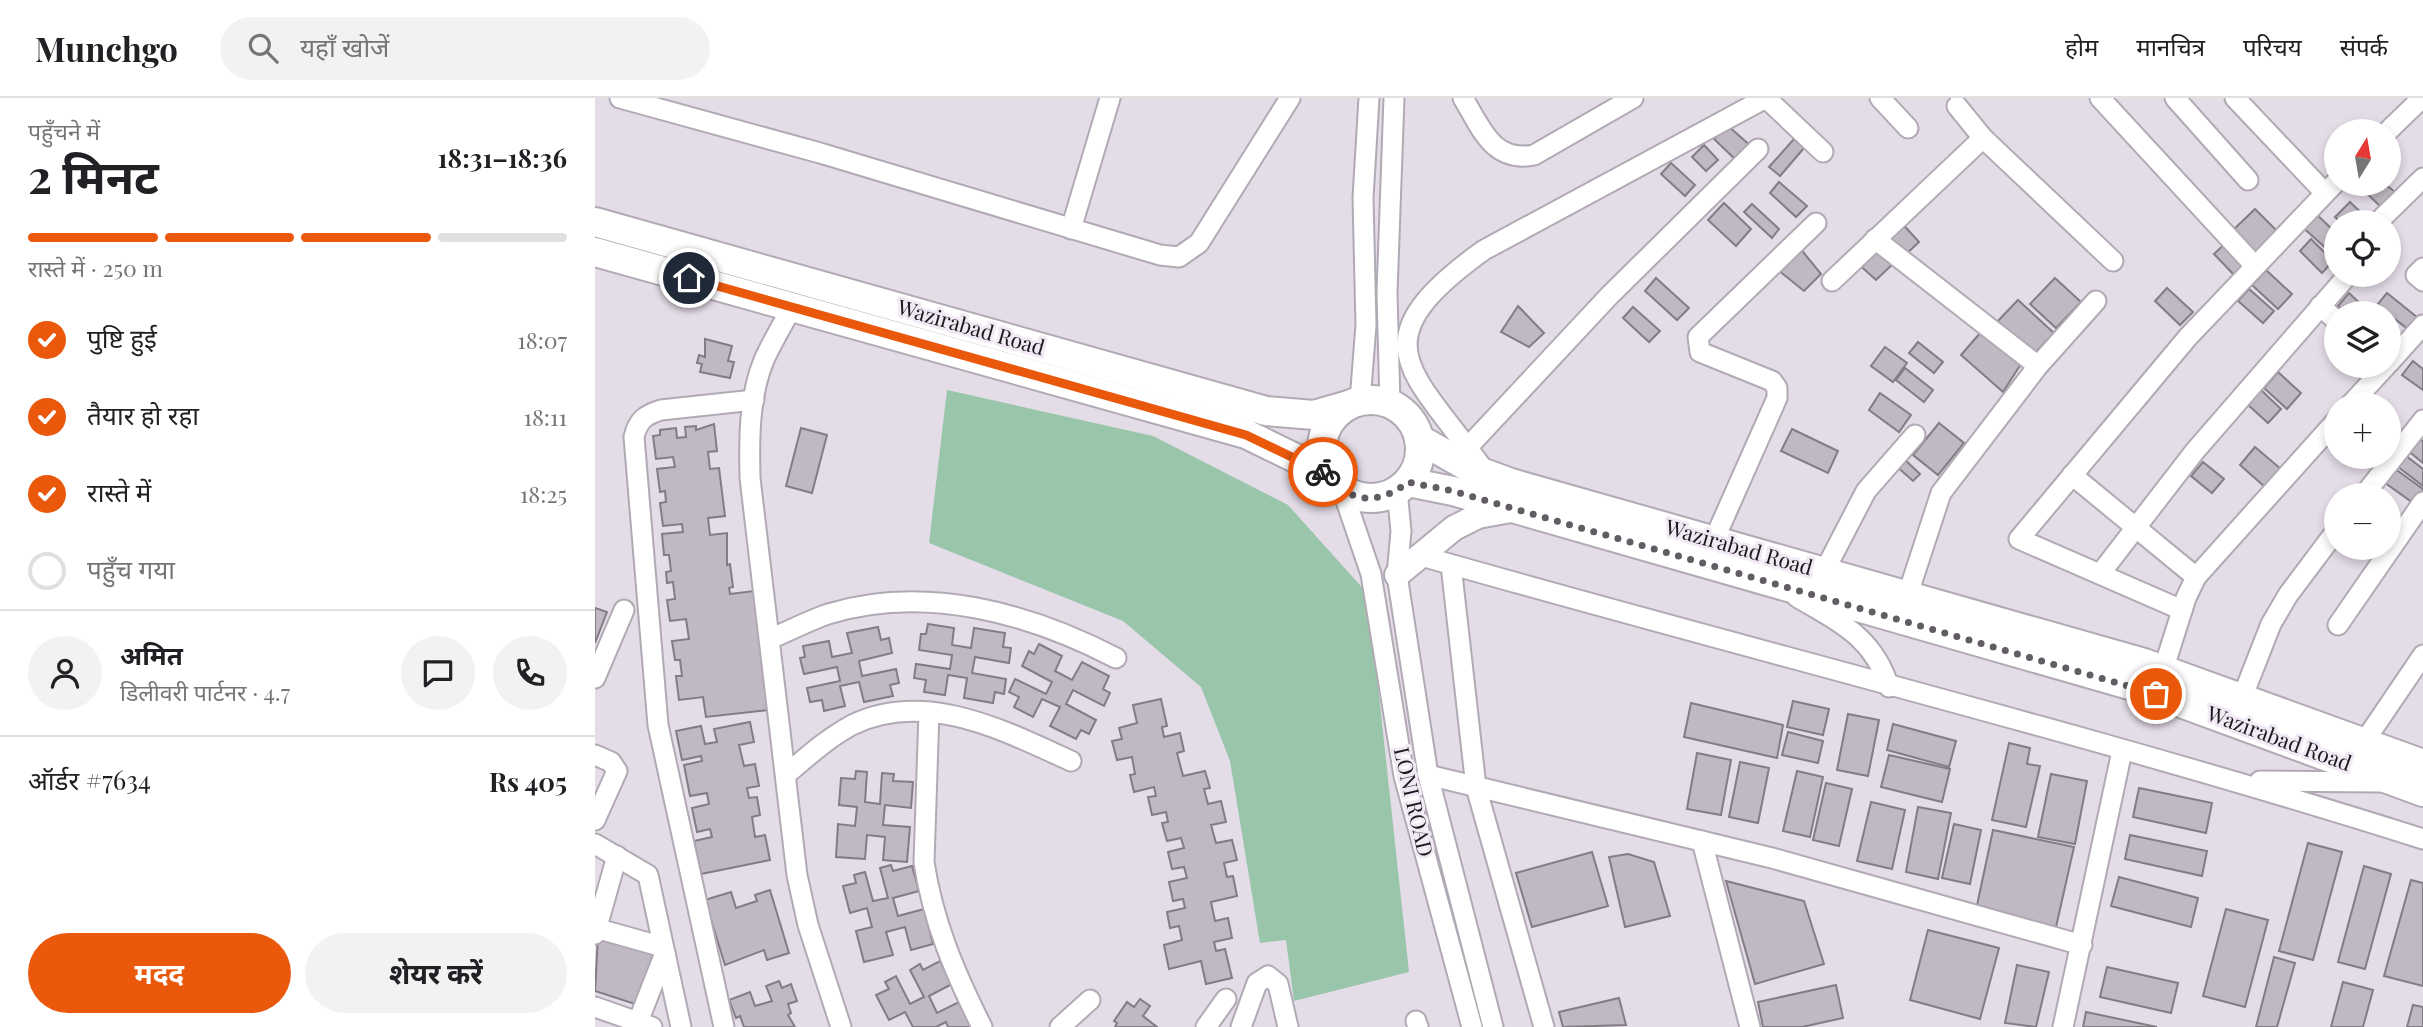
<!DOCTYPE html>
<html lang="hi">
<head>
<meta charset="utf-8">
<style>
	:root { --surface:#fff; --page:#f2f2f2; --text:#202124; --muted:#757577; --line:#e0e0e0; --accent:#ea580c }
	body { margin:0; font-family:"Playfair Display","Noto Sans Devanagari",serif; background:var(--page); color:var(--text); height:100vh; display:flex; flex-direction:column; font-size:26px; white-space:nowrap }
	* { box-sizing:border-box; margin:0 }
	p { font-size:23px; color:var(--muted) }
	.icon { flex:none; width:38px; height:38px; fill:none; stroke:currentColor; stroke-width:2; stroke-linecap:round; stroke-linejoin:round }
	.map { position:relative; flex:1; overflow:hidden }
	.drawer { display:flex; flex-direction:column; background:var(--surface); width:595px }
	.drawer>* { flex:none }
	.needle { width:46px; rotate:11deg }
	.fabs { position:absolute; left:1729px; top:21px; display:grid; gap:14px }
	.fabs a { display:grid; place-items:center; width:77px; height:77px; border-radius:50%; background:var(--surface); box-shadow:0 4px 10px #0003; font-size:35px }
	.pin { position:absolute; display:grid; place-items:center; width:60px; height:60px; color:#fff; margin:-30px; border:4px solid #fff; border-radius:50%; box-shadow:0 2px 7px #0007 }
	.courier { position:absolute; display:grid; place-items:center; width:70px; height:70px; margin:-35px; border:5px solid #ea580c; border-radius:50%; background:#fff; color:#222; box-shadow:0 2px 9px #0007 }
	.headline em { font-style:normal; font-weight:700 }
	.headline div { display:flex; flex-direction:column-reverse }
	.headline { display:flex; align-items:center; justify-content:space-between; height:119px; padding:0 28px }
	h1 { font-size:46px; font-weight:700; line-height:52px }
	.bar { display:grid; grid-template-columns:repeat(4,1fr); gap:10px 7px; align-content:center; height:84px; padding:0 28px }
	.bar i { height:9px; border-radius:5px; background:var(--line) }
	.bar .on { background:var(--accent) }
	.bar p { grid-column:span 4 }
	.line { display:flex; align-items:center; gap:18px; padding:0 28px; border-top:2px solid var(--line) }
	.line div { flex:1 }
	.round { display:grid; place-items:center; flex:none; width:74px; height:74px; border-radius:37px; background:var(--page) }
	ol { padding:0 28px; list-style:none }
	li { display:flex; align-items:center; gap:21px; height:77px }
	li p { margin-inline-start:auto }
	li .icon { padding:7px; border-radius:50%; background:var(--accent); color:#fff; stroke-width:4 }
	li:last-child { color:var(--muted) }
	li i { width:38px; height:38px; border:4px solid var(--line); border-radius:50% }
	.primary-button { display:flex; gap:14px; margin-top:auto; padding:14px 28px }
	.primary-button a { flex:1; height:80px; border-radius:42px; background:var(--accent); color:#fff; font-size:28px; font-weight:700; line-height:80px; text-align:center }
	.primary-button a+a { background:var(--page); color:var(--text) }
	header { display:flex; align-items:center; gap:42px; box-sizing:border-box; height:98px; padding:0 35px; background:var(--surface); border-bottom:2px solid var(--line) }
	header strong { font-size:33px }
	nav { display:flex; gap:38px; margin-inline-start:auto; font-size:24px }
	.search { width:490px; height:63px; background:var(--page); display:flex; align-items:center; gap:18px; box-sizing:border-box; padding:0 24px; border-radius:38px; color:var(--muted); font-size:26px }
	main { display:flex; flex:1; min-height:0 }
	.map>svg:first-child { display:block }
	.green { fill:#99c6aa }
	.building { fill:#c0b9c3; stroke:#837c85; stroke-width:2 }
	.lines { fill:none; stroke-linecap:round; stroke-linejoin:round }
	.minor-casing { stroke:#b1aab4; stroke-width:23 }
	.major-casing { stroke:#b1aab4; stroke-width:28 }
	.highway-casing { stroke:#b1aab4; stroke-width:32 }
	.minor { stroke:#fff; stroke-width:19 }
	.major { stroke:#fff; stroke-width:24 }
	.highway { stroke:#fff; stroke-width:28 }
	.done { stroke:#625d64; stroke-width:7; stroke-dasharray:0 12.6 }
	.route { stroke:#ea580c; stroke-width:9 }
	.labels { text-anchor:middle; stroke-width:6; stroke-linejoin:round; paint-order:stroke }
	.street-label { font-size:21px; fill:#1c191d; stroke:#f1e9f4 }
</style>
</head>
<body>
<header>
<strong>Munchgo</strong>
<div class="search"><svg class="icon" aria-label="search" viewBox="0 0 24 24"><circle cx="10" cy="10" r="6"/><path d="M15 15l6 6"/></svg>यहाँ खोजें</div>
<nav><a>होम</a><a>मानचित्र</a><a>परिचय</a><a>संपर्क</a></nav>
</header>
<main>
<section class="drawer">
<div class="headline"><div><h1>2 मिनट</h1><p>पहुँचने में</p></div><em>18:31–18:36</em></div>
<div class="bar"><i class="on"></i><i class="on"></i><i class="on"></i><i></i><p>रास्ते में · 250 m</p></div>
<ol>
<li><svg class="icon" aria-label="check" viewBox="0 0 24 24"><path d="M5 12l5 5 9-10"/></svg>पुष्टि हुई<p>18:07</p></li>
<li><svg class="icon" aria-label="check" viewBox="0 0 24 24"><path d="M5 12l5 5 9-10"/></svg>तैयार हो रहा<p>18:11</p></li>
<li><svg class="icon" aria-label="check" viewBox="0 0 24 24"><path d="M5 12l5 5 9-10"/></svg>रास्ते में<p>18:25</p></li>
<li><i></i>पहुँच गया</li>
</ol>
<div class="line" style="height:126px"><a class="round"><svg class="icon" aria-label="person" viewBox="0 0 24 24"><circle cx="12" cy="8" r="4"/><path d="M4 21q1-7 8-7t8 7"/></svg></a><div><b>अमित</b><p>डिलीवरी पार्टनर · 4.7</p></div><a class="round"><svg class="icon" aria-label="chat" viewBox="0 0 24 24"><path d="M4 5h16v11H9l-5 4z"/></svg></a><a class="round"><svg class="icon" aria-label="phone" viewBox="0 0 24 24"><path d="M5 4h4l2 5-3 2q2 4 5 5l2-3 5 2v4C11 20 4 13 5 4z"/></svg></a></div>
<div class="line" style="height:91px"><div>ऑर्डर #7634</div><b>Rs 405</b></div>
<div class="primary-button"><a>मदद</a><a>शेयर करें</a></div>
</section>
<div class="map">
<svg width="1828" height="929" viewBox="0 0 1828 929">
	<rect width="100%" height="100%" fill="#e4dce7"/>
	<!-- green -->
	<path class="green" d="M352,292l206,46 135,69 80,89 41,378 -115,29 -8,-61 -26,3 -30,-182 -29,-74 -78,-66 -194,-78z"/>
	<!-- building -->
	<g class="building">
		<path d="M1132,27l25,22 -14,15 -24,-23z"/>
		<path d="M1199,41l10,9 -24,28 -11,-9z"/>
		<path d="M1109,47l14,15 -12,11 -14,-14z"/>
		<path d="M1076,65l24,22 -10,11 -24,-22z"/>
		<path d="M1184,84l28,24 -11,11 -26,-24z"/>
		<path d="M1766,86h24l10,8 -14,15 -22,-21z"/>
		<path d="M1755,104l21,20h-31l-5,-5z"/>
		<path d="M1129,105l27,26 -15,17 -28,-26z"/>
		<path d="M1157,106l27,25 -7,9 -28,-26z"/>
		<path d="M1660,111l26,26 -27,26 -26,-26z"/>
		<path d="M1717,112l24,23v11l-7,7 -30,-27z"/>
		<path d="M1304,122l20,22 -16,15 -20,-22z"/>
		<path d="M1716,141l22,22 -11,12 -22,-22z"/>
		<path d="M1633,143l23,24 -14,13 -23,-24z"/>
		<path d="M1280,144l21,19 -20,19 -20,-18z"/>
		<path d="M1204,149l22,27 -17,17 -26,-21z"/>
		<path d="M1671,172l26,24 -14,15 -26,-24z"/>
		<path d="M1061,180l33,30 -12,12 -32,-29z"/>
		<path d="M1460,180l26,24 -25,26 -26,-24z"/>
		<path d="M1572,190l26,24 -13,13 -25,-24z"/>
		<path d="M1654,191l25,22 -11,12 -25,-22z"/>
		<path d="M1754,195l19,18 -2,2h-21l-7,-7z"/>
		<path d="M1792,195l31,25 -9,12 -32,-25z"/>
		<path d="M1423,202l36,33 -25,26 -35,-34z"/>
		<path d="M923,208l26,27 -15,14 -28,-15z"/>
		<path d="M1038,209l27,24 -11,11 -26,-24z"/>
		<path d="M1386,234l40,32 -18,28 -42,-37z"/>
		<path d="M110,241l27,7 -4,15 6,1 -4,16 -30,-6 2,-8 -5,-1 2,-8 6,2z"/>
		<path d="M1323,244l25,20 -9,11 -25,-20z"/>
		<path d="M1290,249l22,16 -14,19 -22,-16z"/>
		<path d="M1818,263l10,8v21l-21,-15z"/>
		<path d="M1310,270l28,22 -9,12 -28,-22z"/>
		<path d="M1683,274l23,21 -14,16 -23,-21z"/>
		<path d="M1666,292l20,19 -13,14 -21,-19z"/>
		<path d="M1285,295l31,22 -12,17 -30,-22z"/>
		<path d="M1344,325l25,20 -26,32 -25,-20z"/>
		<path d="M119,326l3,27 -9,1 2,17 9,-1 6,48 -17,2 2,17 17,-2v32l3,-1 3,23 -4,1 1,6 24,-3 14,119 -62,7 -3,-20 -24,3 -3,-24h6l-2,-16h-5l-3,-19 17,-2 -3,-20 -16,2 -3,-21 8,-1 -2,-17 -6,1 -1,-11 5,-1 -2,-16h-5l-2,-21 21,-2 -1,-8 -19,2 -3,-23 6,-1 -1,-11 -5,1 -3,-23 18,-2 -2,-10 -17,2 -3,-23 7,-1v-5l16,-2 1,10 9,-1 -1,-10 11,-1v4z"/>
		<path d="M206,330l26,7 -15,58 -26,-7z"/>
		<path d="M1197,331l46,22 -10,22 -47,-22z"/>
		<path d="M1822,338l6,6v21l-17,-14z"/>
		<path d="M1660,349l26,22 -16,18 -25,-22z"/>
		<path d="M1806,354l22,17v17l-30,-23z"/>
		<path d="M1307,359l18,17 -7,7 -18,-16z"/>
		<path d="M1608,364l21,17 -12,14 -21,-17z"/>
		<path d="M1796,368l32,23v6l-7,10 -35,-25z"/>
		<path d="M0,510l12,4 -12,31z"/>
		<path d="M333,526l26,4 -2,17 19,3 3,-20 31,5 -2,14 8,1 -2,15 -34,-6 -3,16 34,6 -2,15 -9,-2 -2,11 -29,-5 3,-20 -19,-3 -3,20 -21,-3 2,-12 -12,-2 2,-14 34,5 2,-14 -33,-5 2,-16h5z"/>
		<path d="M283,529l3,13 8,-2 3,15 -33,8 3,15 34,-7 3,14 -9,2 3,11 -29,6 -5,-20 -19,4 5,20 -21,5 -2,-11 -12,2 -3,-14 33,-7 -3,-14 -33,7 -4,-16 5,-1 -2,-11 26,-5 3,16 20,-4 -5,-20z"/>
		<path d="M444,546l23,12 -7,15 17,9 10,-18 27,14 -6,13 7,4 -6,13 -31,-16 -7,14 30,16 -7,14 -8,-4 -5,9 -26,-13 10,-19 -18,-8 -9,18 -19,-10 5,-10 -10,-5 6,-13 31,15 6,-12 -30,-16 7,-15 5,3z"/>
		<path d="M566,601l6,27 -5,1 2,10 16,-4 4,18 -7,2 6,23 22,-5 5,17 -6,1 4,15 13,-3 5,21 -15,3 5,18 16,-3 5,20 -13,3 3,14 6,-1 4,20 -26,6 4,19 13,-3 4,20 -18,4 2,9 9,-2 7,29 -26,6 -5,-23 -32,8 -5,-24 18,-5 -3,-14 -9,2 -3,-16 18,-4 -2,-9 -10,2 -4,-19 18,-4 -3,-11 -12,2 -4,-17 16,-4 -3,-10 -14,3 -5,-18 6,-1 -2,-10 -14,3 -4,-18 8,-1 -2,-9 -20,5 -4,-17 5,-1 -3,-17 -15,3 -5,-19 10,-2 -3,-11 18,-5 -4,-18z"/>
		<path d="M1198,603l36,8 -6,26 -36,-8z"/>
		<path d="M1096,605l92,22 -6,33 -93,-21z"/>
		<path d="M1253,616l31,6 -11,56 -31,-6z"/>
		<path d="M155,624l4,20 -15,3 5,21 11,-2 4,22 -12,2 2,10 8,-1 3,18 -8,2 3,20 10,-2 5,25 -69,14 -7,-33 18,-4 -2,-8 -13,3 -5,-24 17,-4 -2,-11 -17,3 -6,-31 18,-4 -1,-5 -19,4 -6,-29 25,-5 4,18 12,-2 -3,-13z"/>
		<path d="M1298,626l63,17 -7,26 -62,-17z"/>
		<path d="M1193,634l35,9 -5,22 -36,-8z"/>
		<path d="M1414,645l21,5 -3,16 13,2 -14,61 -34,-7z"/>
		<path d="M1102,655l34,7 -10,55 -34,-6z"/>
		<path d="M1294,657l61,14 -8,33 -61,-15z"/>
		<path d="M1145,664l29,6 -11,55 -29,-6z"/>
		<path d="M261,673l11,1 -2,30 15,2 2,-31 12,1 -1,7 20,1 -2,26 -26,-3 -2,20 27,2 -3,35 -24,-2 2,-23 -18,-2 -2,24 -29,-2 2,-33 17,2 2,-19 -18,-2 2,-27 14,1z"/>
		<path d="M1202,673l26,6 -13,60 -27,-6z"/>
		<path d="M1456,676l36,7 -12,63 -37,-7z"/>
		<path d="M1231,685l26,6 -13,57 -26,-6z"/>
		<path d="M1544,690l73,15 -6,30 -73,-16z"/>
		<path d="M1276,704l34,8 -13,59 -35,-8z"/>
		<path d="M1323,709l33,6 -13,66 -32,-7z"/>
		<path d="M1359,726l27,6 -11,54 -28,-6z"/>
		<path d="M1398,732l81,17 -18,80 -80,-17z"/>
		<path d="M1535,737l77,16 -5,25 -77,-17z"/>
		<path d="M1713,745l34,9 -29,108 -34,-9z"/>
		<path d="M997,754l16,54 -76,21 -16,-54z"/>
		<path d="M1033,756l26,8 16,54 -45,11 -16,-70z"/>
		<path d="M296,767l2,6 19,-5 7,25 -26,7 5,18 26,-7 9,35 -22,6 -6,-23 -19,5 7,23 -29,7 -8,-31 16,-4 -5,-19 -17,5 -7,-27 13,-3 -2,-8 11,-3 8,29 15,-3 -8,-30z"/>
		<path d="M1769,768l27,8 -26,95 -27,-7z"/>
		<path d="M1524,779l79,21 -7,29 -80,-21z"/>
		<path d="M1816,782l12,3v103l-39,-10z"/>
		<path d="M1131,783l78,20 20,63 -69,20z"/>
		<path d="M175,792l19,63 -22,7 -3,-10 -39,15 -20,-65 26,-8 5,16 21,-7 -2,-6z"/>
		<path d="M1631,811l42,11 -23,87 -42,-11z"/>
		<path d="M1333,832l71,18 -19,71 -70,-19z"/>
		<path d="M3,839l56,17 -16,51 -43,-14z"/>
		<path d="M1679,859l21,6 -18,64h-21z"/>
		<path d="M345,863l12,23 -23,12 8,17 24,-12 13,26h-26l-2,-5 -10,5h-23l-8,-15 -16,8 -13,-25 13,-6 -4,-7 11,-6 14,28 14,-7 -14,-27 10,-6 3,6z"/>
		<path d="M1422,867l32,7 -13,55 -31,-4z"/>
		<path d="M1512,869l71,16 -7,30 -71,-16z"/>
		<path d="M184,883l3,7 9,-4 6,17 -9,3 3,9 -3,2 7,12h-51l-4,-11 -4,2 -7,-18 21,-8 5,14 17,-5 -6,-15z"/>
		<path d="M1748,884l30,8 -10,37h-32z"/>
		<path d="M1241,887l7,33 -41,9h-39l-5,-25z"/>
		<path d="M1024,900l7,27 -63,2 -4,-15z"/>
		<path d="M545,901l10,7 -7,10 14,11h-42l2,-4 -3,-2 13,-19 7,5z"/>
		<path d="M1818,907l10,2v20h-16z"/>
		<path d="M1491,914l71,15h-74z"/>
	</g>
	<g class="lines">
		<defs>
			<g id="minor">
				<path d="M25,0l200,55 340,102 19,2 20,-14 91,-145"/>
				<path d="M868,0c18,30 30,65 71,57l99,-57"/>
				<path d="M1171,0l57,54"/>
				<path d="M1285,0l28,30"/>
				<path d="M1505,0l155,168"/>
				<path d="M1580,0l73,82"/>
				<path d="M1640,0l90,95"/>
				<path d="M1362,8l26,32 130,123"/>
				<path d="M1793,33l34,-33"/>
				<path d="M1783,124l45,-44"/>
				<path d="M476,131l39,-131"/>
				<path d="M1280,141l163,127"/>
				<path d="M1828,170l-7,7 7,6"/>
				<path d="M1237,183l151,-143"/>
				<path d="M1725,208l16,14"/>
				<path d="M197,209c-9,17 -20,35 -28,53 -15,36 -15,79 -14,118l47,397 11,50 33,102"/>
				<path d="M1794,265l34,-38"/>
				<path d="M765,303l6,-76 -3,-127 6,-100"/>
				<path d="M795,306l-3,-111 7,-195"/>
				<path d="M1756,306l35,-38"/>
				<path d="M873,349l141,-151 149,-147"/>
				<path d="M891,375c-72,-103 -133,-129 -2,-223l282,-152"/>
				<path d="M1477,377l124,102"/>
				<path d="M747,391l29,85 33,202 68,251"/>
				<path d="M802,392l4,41 -4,44 31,200 65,252"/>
				<path d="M1769,397l59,-75"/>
				<path d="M1119,442l63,-142v-10l-5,-7 -72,-29 -2,-15 118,-114"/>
				<path d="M823,457c335,96 674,179 1005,284"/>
				<path d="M856,467l25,222 68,240"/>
				<path d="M1229,474l42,-81 49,-56"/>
				<path d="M1505,476l95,-123 153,-176"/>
				<path d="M1202,499c43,26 76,39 92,90"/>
				<path d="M1309,508l37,-113 97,-127 58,-65"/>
				<path d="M1587,512l-163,-71 169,-202 148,-155"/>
				<path d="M1743,527l85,-123"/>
				<path d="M175,541c19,-8 38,-18 58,-25 97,-30 201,-1 288,44"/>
				<path d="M0,580l29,-68"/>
				<path d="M1565,582l26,-82 10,-21 140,-156"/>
				<path d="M1647,600l29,-74 17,-29 48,-64"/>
				<path d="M334,614l-5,150c9,60 31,111 58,165"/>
				<path d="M1769,644l59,-87"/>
				<path d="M0,657l16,7 6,9 -22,49"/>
				<path d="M193,675c20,-17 40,-35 64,-48 73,-36 153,6 219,36"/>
				<path d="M833,677l344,83 310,87"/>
				<path d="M1665,683l120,1"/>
				<path d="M1107,743l48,186"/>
				<path d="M0,746l53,31 33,152"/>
				<path d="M0,830l68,19"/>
				<path d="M0,836l22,-78"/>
				<path d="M0,909l57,20"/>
				<path d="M821,923l2,6"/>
				<path d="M41,929l29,-74"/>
				<path d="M129,929l-66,-302 -24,-288c4,-17 11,-22 27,-27l93,-10"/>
				<path d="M465,929l30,-27"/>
				<path d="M611,929l20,-28"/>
				<path d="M646,929l16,-44 11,-7 10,8 10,43"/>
				<path d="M1468,929l59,-276"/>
			</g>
			<path id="major" d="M802,477l57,-47 24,-12 38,-7"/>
			<g id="highway">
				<path d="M0,124l671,189 48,4 35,-10"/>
				<path d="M0,154l651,182 82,40"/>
				<circle cx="776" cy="351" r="49"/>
				<path d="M824,341l51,29 41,15 633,180 279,101"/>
				<path d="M813,384l45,9 687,197 283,104"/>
			</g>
		</defs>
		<!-- minor casing -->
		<use href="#minor" class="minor-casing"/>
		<!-- major casing -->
		<use href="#major" class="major-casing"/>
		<!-- highway casing -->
		<use href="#highway" class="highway-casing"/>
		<!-- minor -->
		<use href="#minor" class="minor"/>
		<!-- major -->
		<use href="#major" class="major"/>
		<!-- highway -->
		<use href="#highway" class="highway"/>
	</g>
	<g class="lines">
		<!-- done -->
		<path class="done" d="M728,374c8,4 11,10 17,15 21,19 49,11 68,-5l45,9 703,203"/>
		<!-- route -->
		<path class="route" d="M94,180l557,157 77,37"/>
	</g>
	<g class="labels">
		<!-- street labels -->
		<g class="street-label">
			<text transform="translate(376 230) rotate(16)" y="7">Wazirabad Road</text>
			<text transform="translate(1144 450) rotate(16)" y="7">Wazirabad Road</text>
			<text transform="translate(1684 641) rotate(20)" y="7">Wazirabad Road</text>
			<text transform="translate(818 704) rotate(77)" y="7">LONI ROAD</text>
		</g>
	</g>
</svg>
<div class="fabs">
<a><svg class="needle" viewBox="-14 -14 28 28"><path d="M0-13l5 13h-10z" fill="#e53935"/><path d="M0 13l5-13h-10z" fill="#757577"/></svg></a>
<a><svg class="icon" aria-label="locate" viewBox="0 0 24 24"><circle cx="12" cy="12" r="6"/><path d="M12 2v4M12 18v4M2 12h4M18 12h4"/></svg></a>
<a><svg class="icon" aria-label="layers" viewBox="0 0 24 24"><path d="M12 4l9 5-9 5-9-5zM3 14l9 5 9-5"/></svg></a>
<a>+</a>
<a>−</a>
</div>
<div class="pin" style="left:1561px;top:596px;background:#ea580c"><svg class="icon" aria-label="bag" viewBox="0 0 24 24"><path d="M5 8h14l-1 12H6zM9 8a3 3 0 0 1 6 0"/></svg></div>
<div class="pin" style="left:94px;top:180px;background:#1f2937"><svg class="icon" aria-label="home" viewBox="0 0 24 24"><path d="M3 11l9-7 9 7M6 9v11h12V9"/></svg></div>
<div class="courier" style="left:728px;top:374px"><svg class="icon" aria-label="bike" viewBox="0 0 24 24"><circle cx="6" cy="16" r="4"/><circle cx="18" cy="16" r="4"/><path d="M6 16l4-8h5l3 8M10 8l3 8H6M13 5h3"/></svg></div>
</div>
</main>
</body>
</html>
